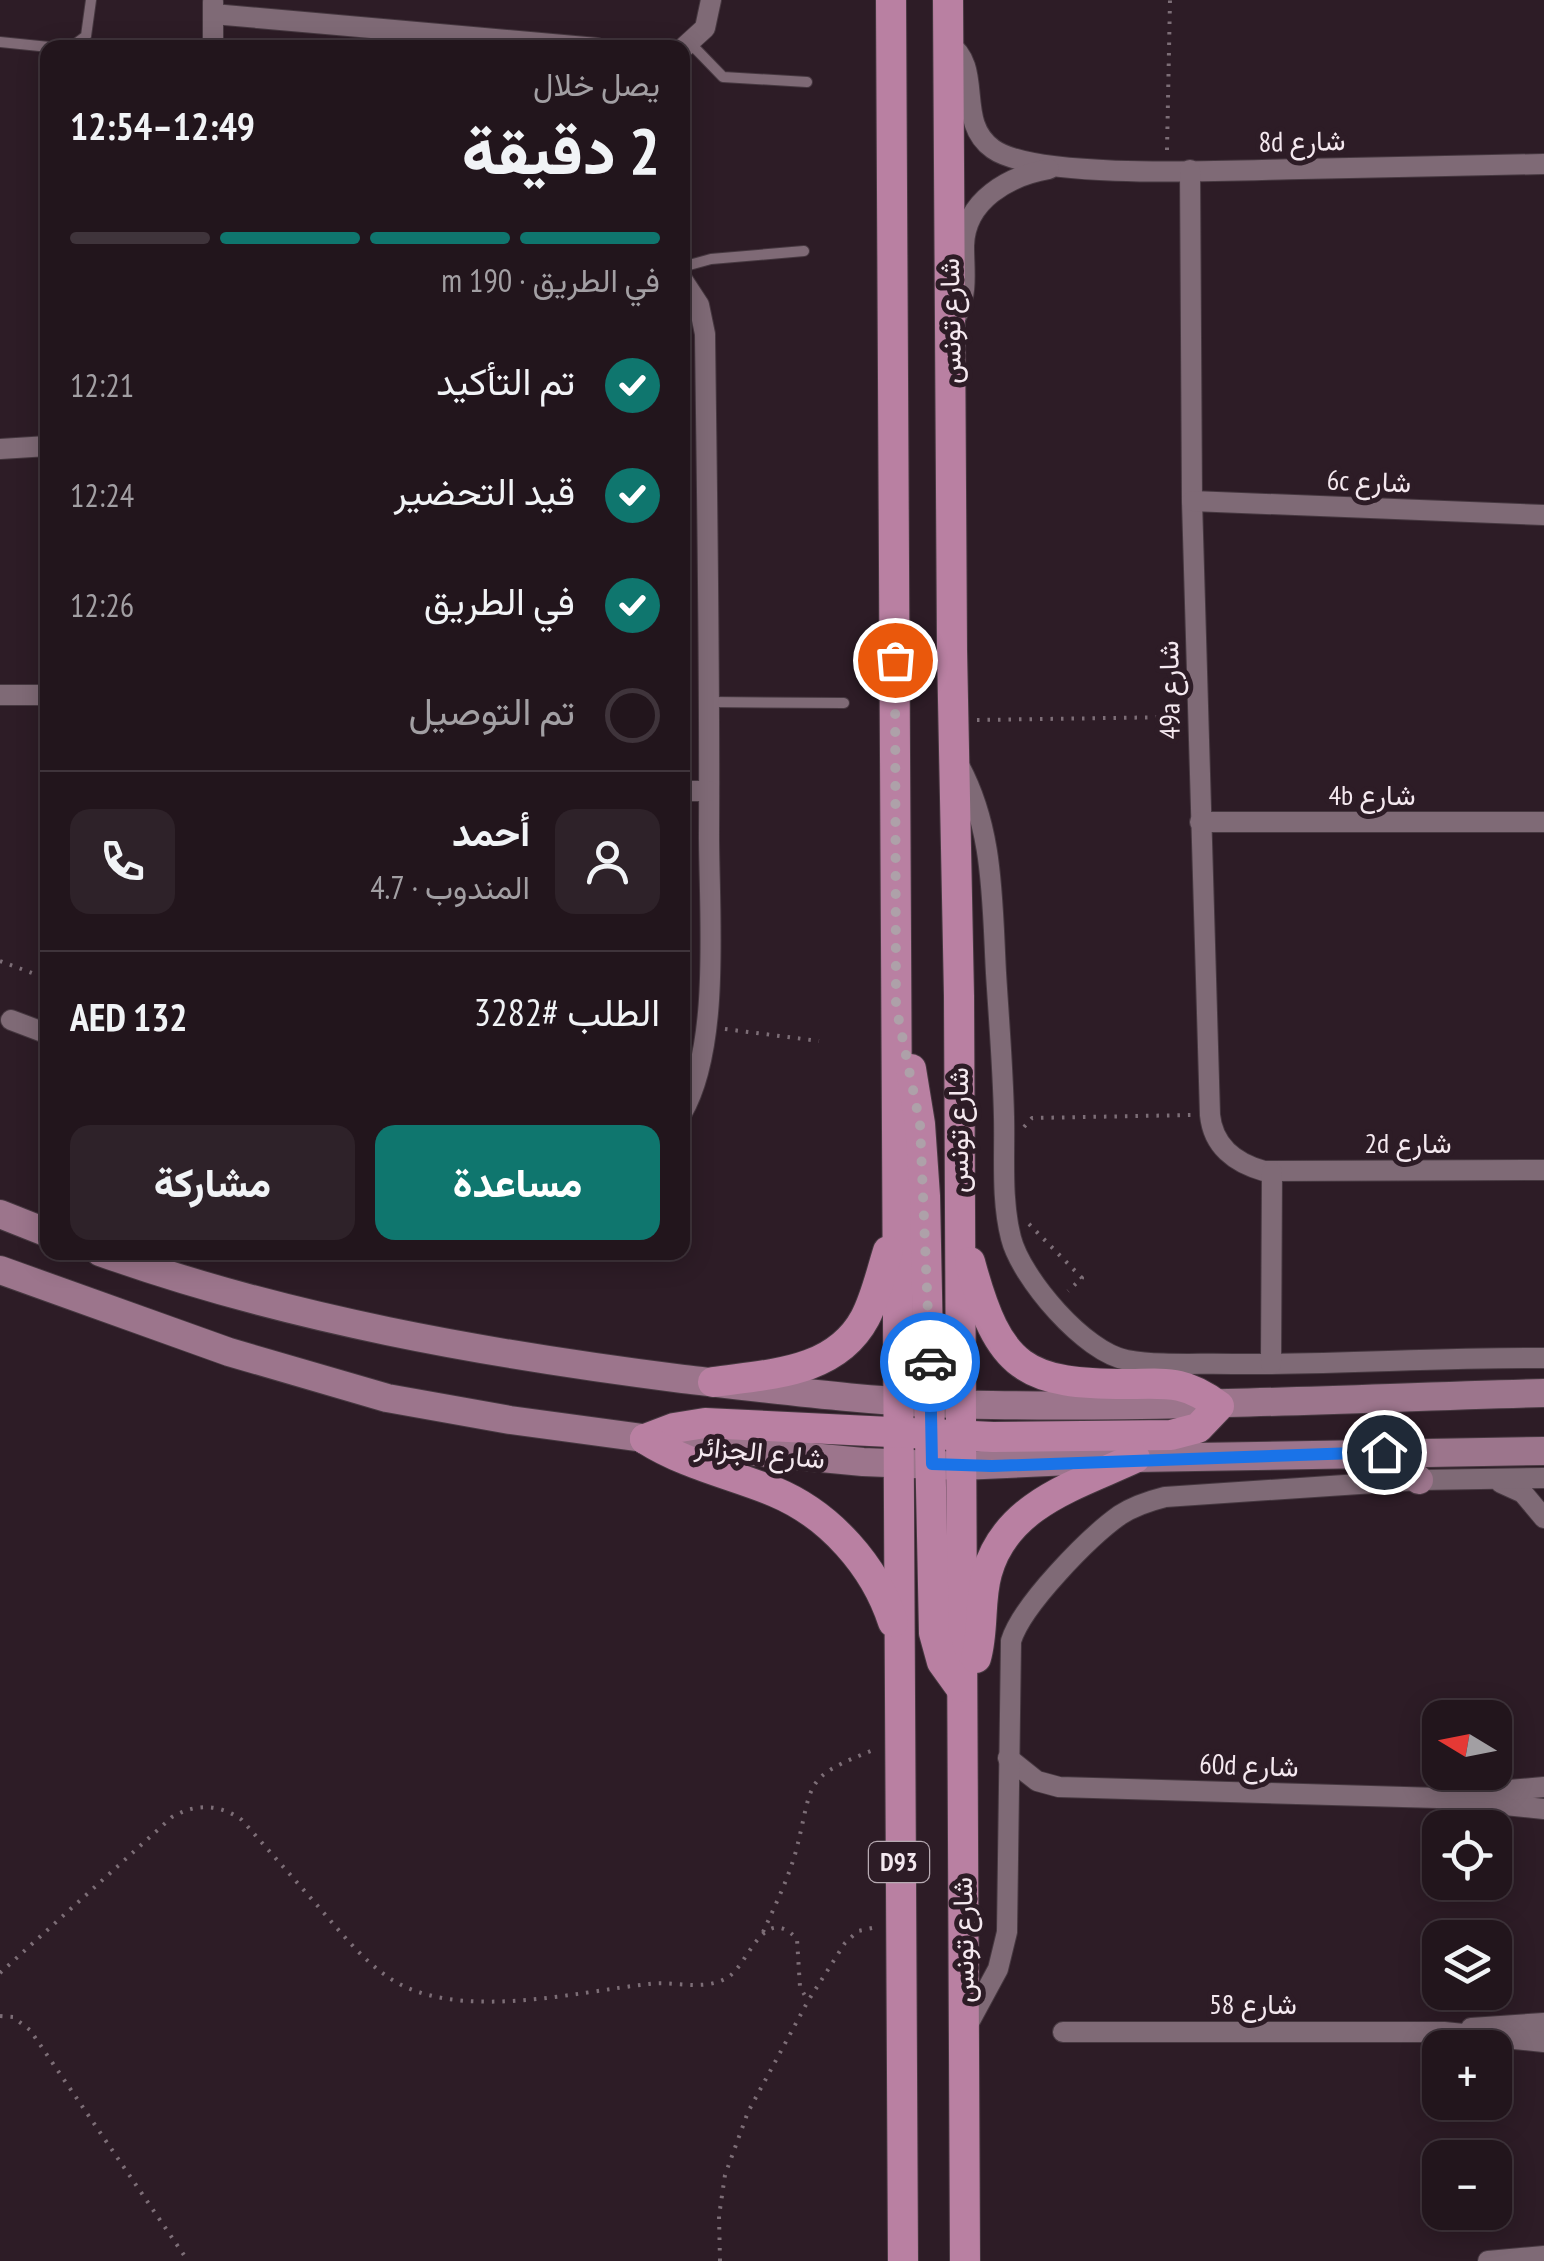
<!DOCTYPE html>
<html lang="ar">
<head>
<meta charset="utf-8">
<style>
	:root { --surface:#22151c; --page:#2e2229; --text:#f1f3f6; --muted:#a29fa3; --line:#3f343b; --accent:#0f766e }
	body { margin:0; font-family:"PT Sans Narrow",Vazirmatn,sans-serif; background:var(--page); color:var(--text); direction:rtl; height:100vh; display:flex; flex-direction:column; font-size:38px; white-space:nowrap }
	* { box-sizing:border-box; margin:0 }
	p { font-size:32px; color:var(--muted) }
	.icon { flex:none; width:55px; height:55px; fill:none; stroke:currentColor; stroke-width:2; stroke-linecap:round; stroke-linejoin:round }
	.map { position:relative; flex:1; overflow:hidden; direction:ltr }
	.side { position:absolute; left:40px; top:40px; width:650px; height:1220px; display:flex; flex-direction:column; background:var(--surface); border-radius:20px; box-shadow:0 5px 25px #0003,0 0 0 2px var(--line); direction:rtl }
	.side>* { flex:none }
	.needle { width:65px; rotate:280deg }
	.controls { position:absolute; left:1422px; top:1700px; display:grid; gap:20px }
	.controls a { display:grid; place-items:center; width:90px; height:90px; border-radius:20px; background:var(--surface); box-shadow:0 5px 25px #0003,0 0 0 2px var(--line); font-size:50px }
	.pin { position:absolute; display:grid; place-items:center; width:85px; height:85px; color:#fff; margin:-42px; border:5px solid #fff; border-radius:50%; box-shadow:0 2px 10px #0007 }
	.courier { position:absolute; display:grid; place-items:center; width:100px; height:100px; margin:-50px; border:8px solid #1a73e8; border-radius:50%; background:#fff; color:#222; box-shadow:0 2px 12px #0007 }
	.summary em { font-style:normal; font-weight:800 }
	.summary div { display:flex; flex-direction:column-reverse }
	.summary { display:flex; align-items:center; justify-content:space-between; height:170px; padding:0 30px }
	h1 { font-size:65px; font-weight:800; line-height:75px }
	.bar { display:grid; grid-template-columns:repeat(4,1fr); gap:15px 10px; align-content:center; height:120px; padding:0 30px }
	.bar i { height:12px; border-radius:8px; background:var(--line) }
	.bar .current { background:var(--accent) }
	.bar p { grid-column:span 4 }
	.line { display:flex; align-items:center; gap:25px; padding:0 30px; border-top:2px solid var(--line) }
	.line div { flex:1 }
	.round { display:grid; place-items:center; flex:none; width:105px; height:105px; border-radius:20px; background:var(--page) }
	ol { padding:0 30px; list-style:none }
	li { display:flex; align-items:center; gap:30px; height:110px }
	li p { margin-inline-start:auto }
	li .icon { padding:10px; border-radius:50%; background:var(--accent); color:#fff; stroke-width:4 }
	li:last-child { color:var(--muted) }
	li i { width:55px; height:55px; border:5px solid var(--line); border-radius:50% }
	.action { display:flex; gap:20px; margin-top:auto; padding:20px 30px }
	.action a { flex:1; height:115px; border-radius:20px; background:var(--accent); color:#fff; font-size:40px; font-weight:800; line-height:115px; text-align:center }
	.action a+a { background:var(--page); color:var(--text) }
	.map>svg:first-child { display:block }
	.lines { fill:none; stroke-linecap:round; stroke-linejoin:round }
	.lane-casing { stroke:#463840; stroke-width:12 }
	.street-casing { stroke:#463840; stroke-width:22 }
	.secondary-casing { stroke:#463840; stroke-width:30 }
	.primary-casing { stroke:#463840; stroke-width:32 }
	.path { stroke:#7d6e77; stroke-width:4; stroke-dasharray:2.5 8; stroke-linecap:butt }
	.lane { stroke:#7f6a76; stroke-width:10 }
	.street { stroke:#7f6a76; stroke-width:20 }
	.secondary { stroke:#9c758c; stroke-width:28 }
	.primary { stroke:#b980a2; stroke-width:30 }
	.done { stroke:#aea1a9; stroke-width:10; stroke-dasharray:0 18 }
	.route { stroke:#1a73e8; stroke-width:12 }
	.labels { text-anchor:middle; stroke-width:10; stroke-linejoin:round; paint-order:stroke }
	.shield { fill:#2d1c26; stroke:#b8abb3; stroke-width:2.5 }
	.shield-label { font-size:25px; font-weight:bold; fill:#f4e8ef }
	.street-label { font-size:28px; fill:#f4e8ef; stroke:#2d1c26 }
</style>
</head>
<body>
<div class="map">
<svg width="1544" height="2261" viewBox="0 0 1544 2261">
	<rect width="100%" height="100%" fill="#2d1c26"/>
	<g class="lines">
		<defs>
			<g id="lane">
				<path d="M0,42l59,6"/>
				<path d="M691,44l32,33 84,5"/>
				<path d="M70,48l16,-12 5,-36"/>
				<path d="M682,267l29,-8 93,-8"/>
				<path d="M710,702l134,1"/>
			</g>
			<g id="street">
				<path d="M213,14l384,34"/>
				<path d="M948,43c37,25 6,78 45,106 45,32 246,21 308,20 81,-2 162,-3 243,-5"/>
				<path d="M213,48v-46"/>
				<path d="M682,49l23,-21 6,-28"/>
				<path d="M1190,170l2,331 18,614c3,31 25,48 54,56l280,-1"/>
				<path d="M682,279l17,26 6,29c2,167 5,334 4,501 0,78 12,211 -27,278"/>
				<path d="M957,315c11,-23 7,-44 7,-69 1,-46 45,-70 85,-77"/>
				<path d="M0,449l48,-3"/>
				<path d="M1192,501l352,14"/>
				<path d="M0,695h48"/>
				<path d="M956,760c38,65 36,140 40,213 3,48 7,96 8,144 1,40 -3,82 7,121 10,40 74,115 116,122 34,6 71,3 106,4 104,1 207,-7 311,-6"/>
				<path d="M682,791h27"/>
				<path d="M1200,822h344"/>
				<path d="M11,1020l37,14"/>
				<path d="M1271,1364l1,-192"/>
				<path d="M1501,1483l22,10 21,25"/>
				<path d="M1008,1758l29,23 22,6 379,11 106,11"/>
				<path d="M1474,1793l70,-6"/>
				<path d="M1471,2028l73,-5"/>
				<path d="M965,2030l33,-61 9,-37 4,-291c11,-36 78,-104 109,-126 14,-9 29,-14 45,-18l254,-17 125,-2"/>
				<path d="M1063,2032h381l100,10"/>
				<path d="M1488,2261l56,-5"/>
			</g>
			<g id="secondary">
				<path d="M0,1214l48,19"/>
				<path d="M100,1252c188,67 386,102 583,127 103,12 205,25 309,26 184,3 368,-7 552,-12"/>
				<path d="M0,1270l229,82 158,46 123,22 207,28 146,14 98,4 174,-8 409,-7"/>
				<path d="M1384,1452l35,28"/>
			</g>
			<g id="primary">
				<path d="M891,0l12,2261"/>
				<path d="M948,0l4,650 7,346 6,1265"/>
				<path d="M911,1069l9,55 5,72 9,437 8,29 18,25"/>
				<path d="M713,1382c55,-8 122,-8 152,-64 11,-21 16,-45 23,-67"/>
				<path d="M645,1439l29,-11 31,-5 288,14 178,-2 27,-7 21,-22c-32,-24 -48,-23 -86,-22 -109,1 -134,-15 -163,-122"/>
				<path d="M645,1439c41,26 86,35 130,53 55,23 100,74 118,130"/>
				<path d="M976,1658c8,-28 3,-57 11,-85 19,-69 90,-88 148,-115"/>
			</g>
		</defs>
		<!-- lane casing -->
		<use href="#lane" class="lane-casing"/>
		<!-- street casing -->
		<use href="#street" class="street-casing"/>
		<!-- secondary casing -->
		<use href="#secondary" class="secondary-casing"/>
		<!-- primary casing -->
		<use href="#primary" class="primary-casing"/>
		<!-- path -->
		<g class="path">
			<path d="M1167,150l3,-150"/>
			<path d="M977,720l201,-3"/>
			<path d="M0,961l48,18"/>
			<path d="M725,1029l94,12"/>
			<path d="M1024,1127l8,-9 159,-3"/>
			<path d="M1029,1224l53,54 -14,13"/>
			<path d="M763,1932c12,-26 25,-53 33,-81 18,-70 5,-73 80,-102"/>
			<path d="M0,1973l172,-156c24,-14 48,-13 70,3 27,31 54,61 81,92 20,23 40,48 65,65 66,46 186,15 261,7 15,-2 31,1 46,1 13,0 26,-2 36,-10 19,-16 34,-71 66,-36l3,48 8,14"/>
			<path d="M0,2016l13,1 17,13 158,231"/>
			<path d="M720,2261l-1,-45 6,-41 23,-63 60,-111 37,-58 13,-12 19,-4"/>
		</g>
		<!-- lane -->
		<use href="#lane" class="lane"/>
		<!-- street -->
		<use href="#street" class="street"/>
		<!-- secondary -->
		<use href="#secondary" class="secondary"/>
		<!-- primary -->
		<use href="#primary" class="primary"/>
	</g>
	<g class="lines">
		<!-- done -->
		<path class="done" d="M895,660l1,346 24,118 10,238"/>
		<!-- route -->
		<path class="route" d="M930,1362l2,102 60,2 392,-14"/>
	</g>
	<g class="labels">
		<!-- shield labels -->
		<rect class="shield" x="869" y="1842" width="60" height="40" rx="8"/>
		<g class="shield-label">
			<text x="899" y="1871">D93</text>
		</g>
		<!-- street labels -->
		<g class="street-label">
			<text transform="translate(1302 141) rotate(-1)" y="10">8d شارع</text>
			<text transform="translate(950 321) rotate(-91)" y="10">شارع تونس</text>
			<text transform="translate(1369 481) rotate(2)" y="10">6c شارع</text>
			<text transform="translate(1169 690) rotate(-91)" y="10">49a شارع</text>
			<text x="1372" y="805">4b شارع</text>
			<text transform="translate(958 1130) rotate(-90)" y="10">شارع تونس</text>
			<text x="1408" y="1153">2d شارع</text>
			<text transform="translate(760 1452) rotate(6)" y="10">شارع الجزائر</text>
			<text transform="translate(1249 1765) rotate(2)" y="10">60d شارع</text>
			<text transform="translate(963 1940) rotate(-91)" y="10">شارع تونس</text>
			<text x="1253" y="2014">شارع 58</text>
		</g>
	</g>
</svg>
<div class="controls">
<a><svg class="needle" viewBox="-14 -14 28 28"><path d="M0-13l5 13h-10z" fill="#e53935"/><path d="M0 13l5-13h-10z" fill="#a29fa3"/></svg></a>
<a><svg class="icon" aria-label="locate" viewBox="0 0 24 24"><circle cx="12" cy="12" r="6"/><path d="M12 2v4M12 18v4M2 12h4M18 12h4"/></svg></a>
<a><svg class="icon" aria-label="layers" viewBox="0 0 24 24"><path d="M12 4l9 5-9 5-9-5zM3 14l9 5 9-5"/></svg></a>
<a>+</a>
<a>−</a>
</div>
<div class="pin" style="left:895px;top:660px;background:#ea580c"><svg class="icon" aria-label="bag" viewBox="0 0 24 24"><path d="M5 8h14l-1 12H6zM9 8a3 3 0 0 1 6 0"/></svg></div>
<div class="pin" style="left:1384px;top:1452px;background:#1f2937"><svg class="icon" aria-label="home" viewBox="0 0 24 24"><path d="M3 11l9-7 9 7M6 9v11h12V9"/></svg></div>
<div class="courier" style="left:930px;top:1362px"><svg class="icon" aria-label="car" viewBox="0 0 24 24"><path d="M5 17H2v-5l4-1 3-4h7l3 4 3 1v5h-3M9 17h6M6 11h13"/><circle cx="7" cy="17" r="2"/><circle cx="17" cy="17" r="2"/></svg></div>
<section class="side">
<div class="summary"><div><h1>2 دقيقة</h1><p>يصل خلال</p></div><em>12:49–12:54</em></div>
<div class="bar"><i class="current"></i><i class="current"></i><i class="current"></i><i></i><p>في الطريق · 190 m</p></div>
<ol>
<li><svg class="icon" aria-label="check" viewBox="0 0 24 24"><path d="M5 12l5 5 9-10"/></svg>تم التأكيد<p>12:21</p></li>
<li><svg class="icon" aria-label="check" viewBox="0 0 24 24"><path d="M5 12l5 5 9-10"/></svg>قيد التحضير<p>12:24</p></li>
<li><svg class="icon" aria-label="check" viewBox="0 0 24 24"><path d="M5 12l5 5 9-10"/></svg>في الطريق<p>12:26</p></li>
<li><i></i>تم التوصيل</li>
</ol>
<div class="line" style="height:180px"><a class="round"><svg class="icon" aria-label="person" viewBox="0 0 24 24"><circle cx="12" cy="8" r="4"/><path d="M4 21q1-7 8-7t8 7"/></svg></a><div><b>أحمد</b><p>المندوب · 4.7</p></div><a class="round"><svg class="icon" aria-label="phone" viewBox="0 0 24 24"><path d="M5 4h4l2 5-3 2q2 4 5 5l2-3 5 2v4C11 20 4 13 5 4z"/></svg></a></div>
<div class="line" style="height:130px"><div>الطلب #3282</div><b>AED 132</b></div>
<div class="action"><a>مساعدة</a><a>مشاركة</a></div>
</section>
</div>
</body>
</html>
